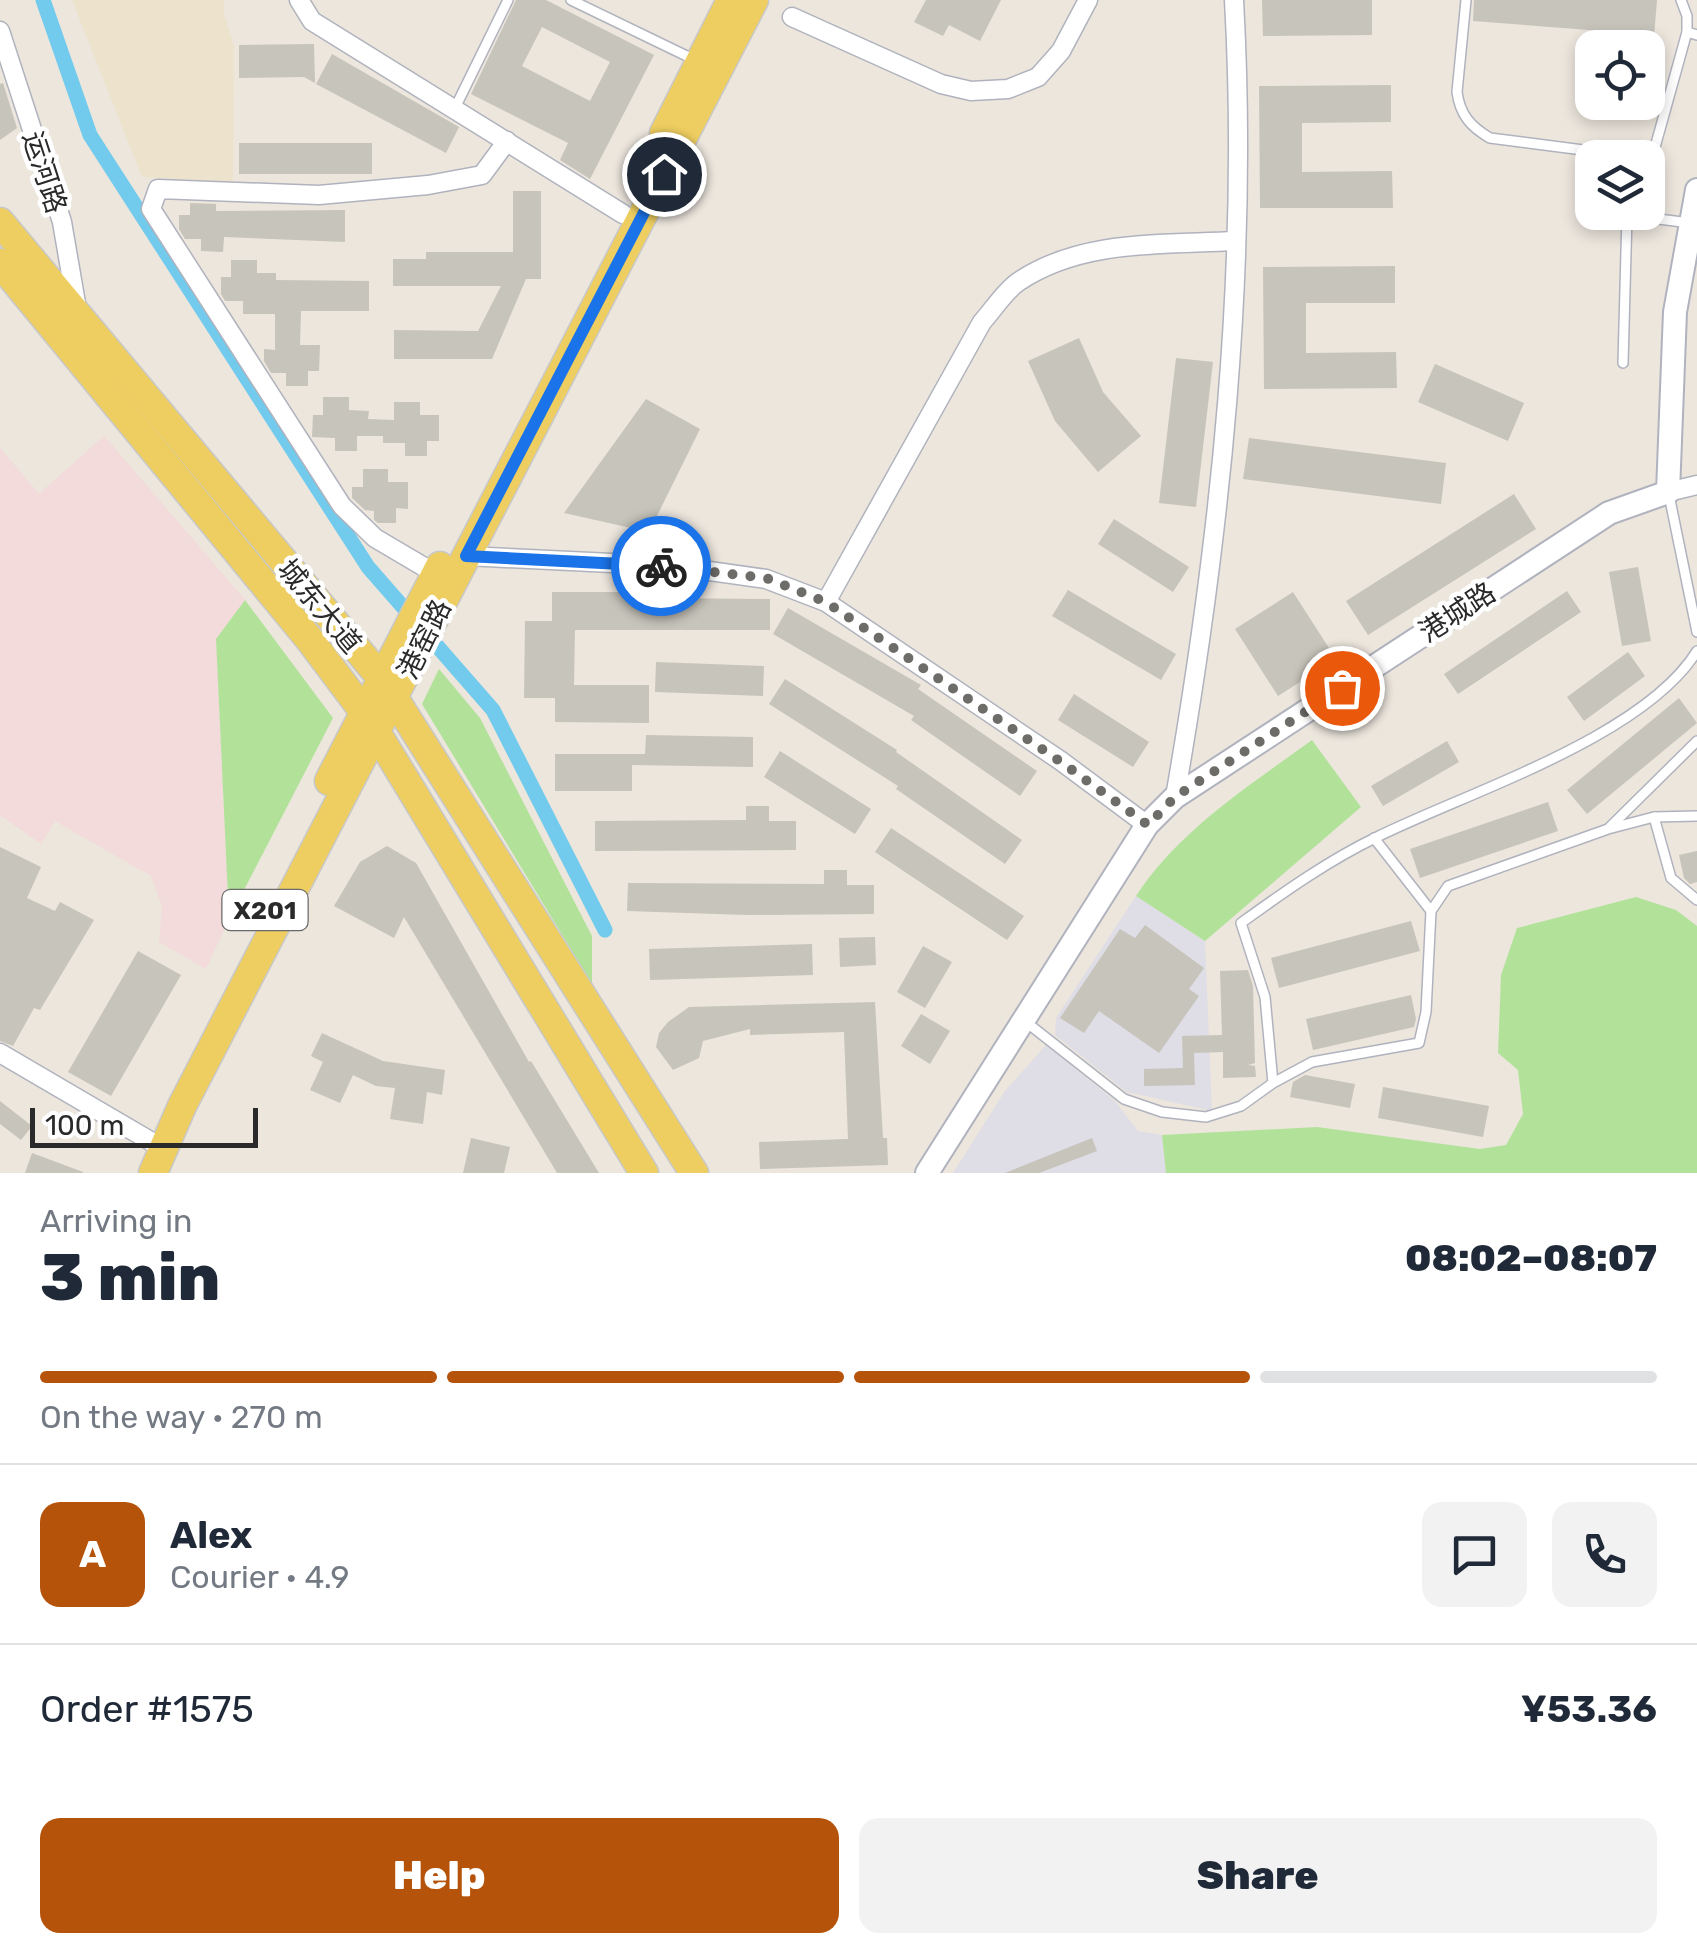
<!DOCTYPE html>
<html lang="en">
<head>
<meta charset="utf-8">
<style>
	:root { --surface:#fff; --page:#f2f2f3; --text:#1f2937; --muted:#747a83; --line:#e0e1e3; --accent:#b45309 }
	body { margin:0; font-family:Rubik,"Noto Sans SC",sans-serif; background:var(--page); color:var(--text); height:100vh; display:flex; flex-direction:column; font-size:38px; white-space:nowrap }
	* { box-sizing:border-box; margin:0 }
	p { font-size:32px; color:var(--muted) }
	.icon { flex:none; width:55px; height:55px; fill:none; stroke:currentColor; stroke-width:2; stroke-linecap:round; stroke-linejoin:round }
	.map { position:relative; height:1173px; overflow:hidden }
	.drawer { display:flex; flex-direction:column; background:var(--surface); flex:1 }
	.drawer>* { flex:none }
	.fabs { position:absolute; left:1575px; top:30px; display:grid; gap:20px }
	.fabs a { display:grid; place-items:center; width:90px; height:90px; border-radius:20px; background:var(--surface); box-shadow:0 5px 15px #0003; font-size:50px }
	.scale { position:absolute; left:30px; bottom:25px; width:228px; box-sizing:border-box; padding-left:10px; border:5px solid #2a2a2a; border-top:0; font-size:28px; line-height:35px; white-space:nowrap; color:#2a2a2a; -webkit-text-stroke:8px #fff; paint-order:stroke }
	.pin { position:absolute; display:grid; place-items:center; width:85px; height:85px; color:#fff; margin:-42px; border:5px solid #fff; border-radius:50%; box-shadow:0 2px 10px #0007 }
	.courier { position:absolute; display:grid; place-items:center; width:100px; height:100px; margin:-50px; border:8px solid #1a73e8; border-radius:50%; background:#fff; color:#222; box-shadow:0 2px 12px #0007 }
	.headline em { font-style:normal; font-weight:800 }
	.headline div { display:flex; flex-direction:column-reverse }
	.headline { display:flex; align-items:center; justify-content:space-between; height:170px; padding:0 40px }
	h1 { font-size:65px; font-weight:800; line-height:75px }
	.bar { display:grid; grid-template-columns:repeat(4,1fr); gap:15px 10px; align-content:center; height:120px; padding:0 40px }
	.bar i { height:12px; border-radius:8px; background:var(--line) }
	.bar .active { background:var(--accent) }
	.bar p { grid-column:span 4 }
	.line { display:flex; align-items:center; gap:25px; padding:0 40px; border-top:2px solid var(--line) }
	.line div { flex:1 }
	.round { display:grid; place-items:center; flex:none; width:105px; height:105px; border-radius:20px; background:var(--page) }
	.button { display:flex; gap:20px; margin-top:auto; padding:20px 40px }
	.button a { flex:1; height:115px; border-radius:20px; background:var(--accent); color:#fff; font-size:40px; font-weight:800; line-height:115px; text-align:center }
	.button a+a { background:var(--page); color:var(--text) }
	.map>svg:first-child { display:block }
	.industrial { fill:#dfdde5 }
	.education { fill:#ede3cc }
	.medical { fill:#f3dadb }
	.green { fill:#b2e29a }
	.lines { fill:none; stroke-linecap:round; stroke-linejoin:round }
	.canal { stroke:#72caec; stroke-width:15 }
	.building { fill:#c7c4bb; fill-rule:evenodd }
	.lane-casing { stroke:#b0b3be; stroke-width:12 }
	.street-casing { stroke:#b0b3be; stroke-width:21 }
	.secondary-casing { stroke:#b0b3be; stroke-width:26 }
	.primary-casing { stroke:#c8c8c8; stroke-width:31 }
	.lane { stroke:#fff; stroke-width:9 }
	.street { stroke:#fff; stroke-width:18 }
	.secondary { stroke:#fff; stroke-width:22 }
	.primary { stroke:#eece60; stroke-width:28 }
	.done { stroke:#6e6c69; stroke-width:10; stroke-dasharray:0 18 }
	.route { stroke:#1a73e8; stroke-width:12 }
	.labels { text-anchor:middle; stroke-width:9; stroke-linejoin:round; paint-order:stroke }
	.shield { fill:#fff; stroke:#6a6a6a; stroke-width:2.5 }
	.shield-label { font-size:25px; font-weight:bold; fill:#2a2a2a }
	.street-label { font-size:28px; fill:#2a2a2a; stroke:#fff }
</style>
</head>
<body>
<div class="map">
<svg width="1697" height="1173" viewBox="0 0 1697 1173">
	<rect width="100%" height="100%" fill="#ece6dd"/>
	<!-- industrial -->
	<g class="industrial">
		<path d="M1136,896l69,45 7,170 -85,-19 -72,-57 1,-17z"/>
		<path d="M1046,1045l69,56 23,30 24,4 4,38h-213l52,-82z"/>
	</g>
	<!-- education -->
	<path class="education" d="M72,0h152v13l10,34 -1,135 -91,-5z"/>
	<!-- medical -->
	<path class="medical" d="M104,436l141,164 -29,39 13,280 -23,50 -47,-27 3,-36 -11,-30 -96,-55 -14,23 -41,-29v-367l39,46z"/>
	<!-- green -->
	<g class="green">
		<path d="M245,600l88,118 -104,201 -13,-280z"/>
		<path d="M439,669l41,49 112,218v48l-170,-280z"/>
		<path d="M1312,740l49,67 -156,134 -69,-45c43,-66 113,-110 176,-156z"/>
		<path d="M1636,897l40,13 21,16v247h-531l-4,-38 155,-8 163,22 26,-4 17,-31 -5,-44 -20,-17 3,-78 16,-47z"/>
	</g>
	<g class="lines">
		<!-- canal -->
		<path class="canal" d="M43,0l47,135 278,432 125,143 112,220"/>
	</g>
	<!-- building -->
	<g class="building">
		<path d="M516,0h30l108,55 -64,124 -30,-19 8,-17 -97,-49zM542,27l68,35 -20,39 -68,-35z"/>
		<path d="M926,0h75l-21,41 -31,-16 -6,11 -29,-14z"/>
		<path d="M1262,0h110v35l-109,1z"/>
		<path d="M1474,0h183l-4,48h-40l2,-16 -142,-11z"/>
		<path d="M314,44l1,39 -11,-6 -65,1v-33z"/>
		<path d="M332,54l127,73 -13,26 -130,-69z"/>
		<path d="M3,83l14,45 -17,12v-56z"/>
		<path d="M1391,85v37l-89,1v49l90,-1 1,37h-133l-1,-122z"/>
		<rect x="239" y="143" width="133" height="31"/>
		<path d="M513,191h28v88h-15l-34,80h-98v-29l84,1 23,-45h-108v-27h33v-7h87z"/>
		<path d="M190,203l26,1v7l129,-1v32l-121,-5 -1,15 -22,-1v-12h-16l-6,-10v-14h11z"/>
		<path d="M231,260h26v13h19v7l93,1v30h-68l-1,34h20l-1,26h-11v15h-22v-13h-15l-7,-12v-12l11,1v-36h-32v-13h-18l-4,-7v-17h10z"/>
		<path d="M1395,266v37h-89v50l90,-1 1,36 -133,1 -1,-122z"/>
		<path d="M1079,338l24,54 38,44 -43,36 -43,-51 -27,-60z"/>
		<path d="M1176,358l37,4 -17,145 -37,-4z"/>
		<path d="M1435,364l89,39 -16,38 -90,-39z"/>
		<path d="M323,397h26v13l20,1 -1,8 26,1v-18h26v13h19v26h-12v15h-22v-13h-22v-7h-26v15h-22v-13l-23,-1 1,-22h10z"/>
		<path d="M646,399l54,30 -51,103 -85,-19z"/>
		<path d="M1249,438l197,25 -5,41 -198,-25z"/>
		<path d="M363,469h25v13h20v27l-12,-1v15h-18l-4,-3v-9l-9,-1 -13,-12v-11h11z"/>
		<path d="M1514,494l22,35 -168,106 -22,-34z"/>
		<path d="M1114,519l75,48 -16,25 -75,-48z"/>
		<path d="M1638,567l13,74 -29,5 -13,-74z"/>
		<path d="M1068,590l108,64 -15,26 -109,-64z"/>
		<path d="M1567,591l14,21 -123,82 -14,-20z"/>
		<path d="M552,592h103v6l115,1v31h-195l-1,55h75v38l-94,-1v-24h-31l1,-77h27z"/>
		<path d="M1293,592l43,67 -58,37 -43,-67z"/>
		<path d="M788,608l133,77 -3,4 119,82 -17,25 -109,-76 3,-4 -141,-82z"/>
		<path d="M1628,652l17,24 -61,45 -17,-24z"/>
		<path d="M656,662l108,4 -1,30 -108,-4z"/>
		<path d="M785,679l112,71 -1,2 126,88 -17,24 -109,-75 2,-3 -129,-82z"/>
		<path d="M1074,694l75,48 -16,25 -75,-47z"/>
		<path d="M1679,698l18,25 -110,91 -20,-24z"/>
		<path d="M646,735l107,2v30l-121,-2v26h-77v-37h90z"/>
		<path d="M1447,741l12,21 -76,44 -12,-20z"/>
		<path d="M780,751l91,58 -16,25 -91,-57z"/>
		<path d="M1548,802l10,29 -138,47 -10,-29z"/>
		<path d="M746,806h23v15h27v29l-201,1v-30l151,-1z"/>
		<path d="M891,828l133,88 -17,24 -132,-88z"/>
		<path d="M387,846l29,17 113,199 2,-1 68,112h-42l-153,-256 -10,21 -60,-32 26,-44z"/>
		<path d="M0,847l41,20 -14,31 28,13 5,-9 34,18 -54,90 -6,-2 -21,38 -13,-5z"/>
		<path d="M1697,851v31l-7,2 -6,-6 -5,-23z"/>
		<path d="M824,870h23v15h27v29l-127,1 -120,-4 1,-28 196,1z"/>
		<path d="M1411,921l9,30 -141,37 -8,-30z"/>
		<path d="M1145,925l59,43 -15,21 10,7 -40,57 -60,-42 -15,22 -24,-15 60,-89 15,9z"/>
		<path d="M875,937l1,28 -36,2 -1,-29z"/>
		<path d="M812,944l1,31 -163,5 -1,-31z"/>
		<path d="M923,946l29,16 -27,46 -28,-16z"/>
		<path d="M138,951l43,24 -70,121 -43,-24z"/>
		<path d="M1248,970l5,16 2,77 -7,2 7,1 1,11 -33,1v-26l-29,1 1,32 -51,1v-17l39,-1 -1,-32 40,-1 -2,-64z"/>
		<path d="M1411,995l5,24 -2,8 -101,23 -7,-31z"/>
		<path d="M875,1002l8,136h4l1,27 -128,4 -1,-27 89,-3 -4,-107 -94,3v-6l-47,12 -4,17 -26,12 -17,-23 3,-14 9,-11 21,-15z"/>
		<path d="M921,1014l29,17 -20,33 -29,-18z"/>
		<path d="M322,1033l61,28 62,9 -3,25 -15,-3 -4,32 -33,-5 5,-31 -19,-2 -23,-11 -13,28 -30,-13 13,-28 -12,-6z"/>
		<path d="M1305,1075l50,9 -5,24 -60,-11 3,-15z"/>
		<path d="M1383,1087l106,19 -6,31 -105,-19z"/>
		<path d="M0,1101l32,25 -11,14 -21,-16z"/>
		<path d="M471,1138l39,9 -6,26h-41z"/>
		<path d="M1092,1138l5,13 -58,22h-34z"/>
		<path d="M32,1153l51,19v1h-58z"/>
	</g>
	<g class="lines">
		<defs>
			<g id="lane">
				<path d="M571,0l124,60"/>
				<path d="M1466,0l-9,92c3,23 14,35 33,46l155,20"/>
				<path d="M1681,0l6,16v16"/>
				<path d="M455,108l53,-108"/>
				<path d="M1648,158h4l35,-126 10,3"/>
				<path d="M1623,363l4,-148 63,8"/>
				<path d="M1669,495l28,137"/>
				<path d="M1654,817l17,61 26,22"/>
				<path d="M1610,827l87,-86"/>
				<path d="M1374,838l57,73"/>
				<path d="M1026,1022l98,77 38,13 44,5 35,-11 32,-23 39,-21 107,-19 7,-31 5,-101 17,-25 160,-57 46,-12 43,-1"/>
				<path d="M1273,1083l-8,-86 -24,-74c43,-31 88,-63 136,-86 91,-45 267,-100 320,-186"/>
			</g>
			<g id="street">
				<path d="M299,0l13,21 311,193"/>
				<path d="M792,17l149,67 30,7 37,-2 30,-12 23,-26 27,-51"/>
				<path d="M0,31l62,191 15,87"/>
				<path d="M1668,492l29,-7"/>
				<path d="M466,556l208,10 92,13 60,23 235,159 86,64"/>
				<path d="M436,574l-61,-36 -33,-32 -191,-297 7,-20 161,6 109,-10 54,-10 25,-34"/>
				<path d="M826,602l156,-280c11,-12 22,-30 36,-40 63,-43 145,-37 217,-41"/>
				<path d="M1175,797c46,-263 74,-531 59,-797"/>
				<path d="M0,1053l152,89"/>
			</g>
			<path id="secondary" d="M927,1173l220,-348 28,-28 434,-284 59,-21 7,-180 22,-122"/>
			<g id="primary">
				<path d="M664,133l67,-133"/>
				<path d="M0,222l382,457 312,494"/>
				<path d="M0,263l310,377 54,72 280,461"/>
				<path d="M329,781l111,-215"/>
				<path d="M153,1173l29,-67 572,-1106"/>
			</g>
		</defs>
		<!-- lane casing -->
		<use href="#lane" class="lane-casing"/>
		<!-- street casing -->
		<use href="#street" class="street-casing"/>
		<!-- secondary casing -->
		<use href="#secondary" class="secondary-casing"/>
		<!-- primary casing -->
		<use href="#primary" class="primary-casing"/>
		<!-- lane -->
		<use href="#lane" class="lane"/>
		<!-- street -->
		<use href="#street" class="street"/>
		<!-- secondary -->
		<use href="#secondary" class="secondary"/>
		<!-- primary -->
		<use href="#primary" class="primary"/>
	</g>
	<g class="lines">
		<!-- done -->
		<path class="done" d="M661,566l105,12 60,24 235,160 87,63 27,-28 167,-109"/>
		<!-- route -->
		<path class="route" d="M661,566l-195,-10 198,-382"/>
	</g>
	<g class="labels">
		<!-- shield labels -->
		<rect class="shield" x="222.5" y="890" width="85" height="40" rx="8"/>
		<g class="shield-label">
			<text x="265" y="919">X201</text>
		</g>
		<!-- street labels -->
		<g class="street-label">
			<text transform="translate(45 172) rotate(72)" y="10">运河路</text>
			<text transform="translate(320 606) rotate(50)" y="10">城东大道</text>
			<text transform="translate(1457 612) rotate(-33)" y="10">港城路</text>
			<text transform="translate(424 639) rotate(-64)" y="10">港窑路</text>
		</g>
	</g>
</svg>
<div class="fabs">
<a><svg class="icon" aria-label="locate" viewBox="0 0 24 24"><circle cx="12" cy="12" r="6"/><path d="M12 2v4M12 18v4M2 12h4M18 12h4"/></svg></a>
<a><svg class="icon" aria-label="layers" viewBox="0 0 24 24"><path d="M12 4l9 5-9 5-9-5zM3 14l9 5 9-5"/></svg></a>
</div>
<div class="scale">100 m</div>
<div class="pin" style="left:1342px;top:688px;background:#ea580c"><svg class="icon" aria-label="bag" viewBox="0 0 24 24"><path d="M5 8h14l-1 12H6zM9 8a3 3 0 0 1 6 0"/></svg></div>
<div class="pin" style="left:664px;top:174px;background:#1f2937"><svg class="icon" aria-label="home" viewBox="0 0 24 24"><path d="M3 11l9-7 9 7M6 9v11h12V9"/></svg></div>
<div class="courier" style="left:661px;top:566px"><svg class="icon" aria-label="bike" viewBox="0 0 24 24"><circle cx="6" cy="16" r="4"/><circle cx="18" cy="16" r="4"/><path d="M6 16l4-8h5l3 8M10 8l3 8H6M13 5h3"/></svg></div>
</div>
<section class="drawer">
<div class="headline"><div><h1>3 min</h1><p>Arriving in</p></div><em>08:02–08:07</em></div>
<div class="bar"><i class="active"></i><i class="active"></i><i class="active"></i><i></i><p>On the way · 270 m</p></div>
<div class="line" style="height:180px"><b class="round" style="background:var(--accent);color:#fff">A</b><div><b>Alex</b><p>Courier · 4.9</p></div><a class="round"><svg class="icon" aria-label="chat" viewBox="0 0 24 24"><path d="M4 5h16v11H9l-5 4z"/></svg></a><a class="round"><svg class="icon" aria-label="phone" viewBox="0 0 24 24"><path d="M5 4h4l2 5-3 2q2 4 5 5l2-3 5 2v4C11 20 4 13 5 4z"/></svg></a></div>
<div class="line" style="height:130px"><div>Order #1575</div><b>¥53.36</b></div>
<div class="button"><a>Help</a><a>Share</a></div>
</section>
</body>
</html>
